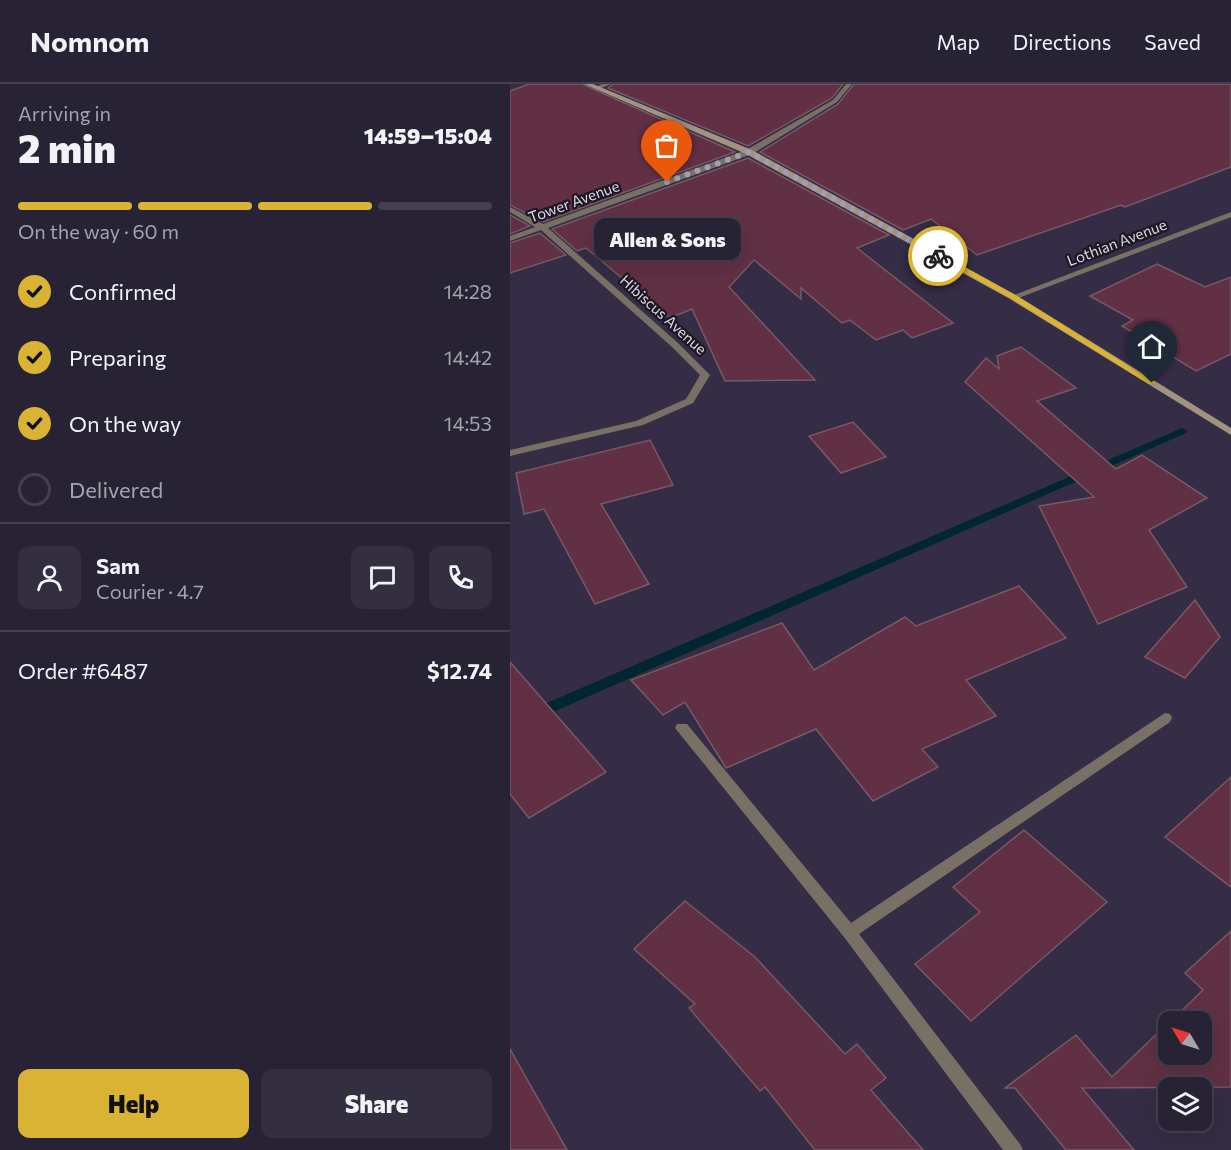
<!DOCTYPE html>
<html lang="en">
<head>
<meta charset="utf-8">
<style>
	:root { --surface:#272234; --page:#332f40; --text:#f1f3f6; --muted:#a4a4ac; --line:#433f4f; --accent:#dab334 }
	body { margin:0; font-family:Commissioner,sans-serif; background:var(--page); color:var(--text); height:100vh; display:flex; flex-direction:column; font-size:22px; white-space:nowrap }
	* { box-sizing:border-box; margin:0 }
	p { font-size:20px; color:var(--muted) }
	.icon { flex:none; width:33px; height:33px; fill:none; stroke:currentColor; stroke-width:2; stroke-linecap:round; stroke-linejoin:round }
	.map { position:relative; flex:1; overflow:hidden }
	.side { display:flex; flex-direction:column; background:var(--surface); width:510px }
	.side>* { flex:none }
	.needle { width:39px; rotate:308deg }
	.buttons { position:absolute; left:648px; top:927px; display:grid; gap:12px }
	.buttons a { display:grid; place-items:center; width:54px; height:54px; border-radius:12px; background:var(--surface); box-shadow:0 6px 24px #0002,0 0 0 2px var(--line); font-size:30px }
	.pin { position:absolute; display:grid; place-items:center; width:51px; height:51px; color:#fff; margin:-62px -26px; border-radius:50% 50% 50% 0; rotate:-45deg; box-shadow:0 0 6px #0007 }
	.pin .icon { rotate:45deg }
	.courier { position:absolute; display:grid; place-items:center; width:60px; height:60px; margin:-30px; border:4px solid #dab334; border-radius:50%; background:#fff; color:#222; box-shadow:0 2px 8px #0007 }
	.bubble { position:absolute; height:42px; border-radius:12px; background:var(--surface); box-shadow:0 6px 24px #0002,0 0 0 2px var(--line); font-size:20px; font-weight:800; line-height:42px; text-align:center }
	.overview em { font-style:normal; font-weight:800 }
	.overview div { display:flex; flex-direction:column-reverse }
	.overview { display:flex; align-items:center; justify-content:space-between; height:102px; padding:0 18px }
	h1 { font-size:39px; font-weight:800; line-height:45px }
	.bar { display:grid; grid-template-columns:repeat(4,1fr); gap:9px 6px; align-content:center; height:72px; padding:0 18px }
	.bar i { height:8px; border-radius:4px; background:var(--line) }
	.bar .current { background:var(--accent) }
	.bar p { grid-column:span 4 }
	.line { display:flex; align-items:center; gap:15px; padding:0 18px; border-top:2px solid var(--line) }
	.line div { flex:1 }
	.round { display:grid; place-items:center; flex:none; width:63px; height:63px; border-radius:12px; background:var(--page) }
	ol { padding:0 18px; list-style:none }
	li { display:flex; align-items:center; gap:18px; height:66px }
	li p { margin-inline-start:auto }
	li .icon { padding:6px; border-radius:50%; background:var(--accent); color:#111; stroke-width:4 }
	li:last-child { color:var(--muted) }
	li i { width:33px; height:33px; border:3px solid var(--line); border-radius:50% }
	.primary-button { display:flex; gap:12px; margin-top:auto; padding:12px 18px }
	.primary-button a { flex:1; height:69px; border-radius:12px; background:var(--accent); color:#111; font-size:24px; font-weight:800; line-height:69px; text-align:center }
	.primary-button a+a { background:var(--page); color:var(--text) }
	header { display:flex; align-items:center; gap:36px; box-sizing:border-box; height:84px; padding:0 30px; background:var(--surface); border-bottom:2px solid var(--line) }
	header strong { font-size:28px }
	nav { display:flex; gap:33px; margin-inline-start:auto; font-size:21px }
	main { display:flex; flex:1; min-height:0 }
	.map>svg:first-child { display:block }
	.lines { fill:none; stroke-linecap:round; stroke-linejoin:round }
	.stream { fill:#00262f; fill-rule:evenodd }
	.building { fill:#613045; stroke:#785965; stroke-width:1.5 }
	.street { fill:#797065; fill-rule:evenodd }
	.secondary { fill:#a19282; fill-rule:evenodd }
	.route { fill:#dab334 }
	.done { stroke:#a29db0; stroke-width:6; stroke-dasharray:0 10.8 }
	.labels { text-anchor:middle; stroke-width:4.5; stroke-linejoin:round; paint-order:stroke }
	.far-street-label { font-size:15px; fill:#ddd9e9; stroke:#1b1823 }
</style>
</head>
<body>
<header>
<strong>Nomnom</strong>
<nav><a>Map</a><a>Directions</a><a>Saved</a></nav>
</header>
<main>
<section class="side">
<div class="overview"><div><h1>2 min</h1><p>Arriving in</p></div><em>14:59–15:04</em></div>
<div class="bar"><i class="current"></i><i class="current"></i><i class="current"></i><i></i><p>On the way · 60 m</p></div>
<ol>
<li><svg class="icon" aria-label="check" viewBox="0 0 24 24"><path d="M5 12l5 5 9-10"/></svg>Confirmed<p>14:28</p></li>
<li><svg class="icon" aria-label="check" viewBox="0 0 24 24"><path d="M5 12l5 5 9-10"/></svg>Preparing<p>14:42</p></li>
<li><svg class="icon" aria-label="check" viewBox="0 0 24 24"><path d="M5 12l5 5 9-10"/></svg>On the way<p>14:53</p></li>
<li><i></i>Delivered</li>
</ol>
<div class="line" style="height:108px"><a class="round"><svg class="icon" aria-label="person" viewBox="0 0 24 24"><circle cx="12" cy="8" r="4"/><path d="M4 21q1-7 8-7t8 7"/></svg></a><div><b>Sam</b><p>Courier · 4.7</p></div><a class="round"><svg class="icon" aria-label="chat" viewBox="0 0 24 24"><path d="M4 5h16v11H9l-5 4z"/></svg></a><a class="round"><svg class="icon" aria-label="phone" viewBox="0 0 24 24"><path d="M5 4h4l2 5-3 2q2 4 5 5l2-3 5 2v4C11 20 4 13 5 4z"/></svg></a></div>
<div class="line" style="height:78px"><div>Order #6487</div><b>$12.74</b></div>
<div class="primary-button"><a>Help</a><a>Share</a></div>
</section>
<div class="map">
<svg width="721" height="1066" viewBox="0 0 721 1066">
	<rect width="100%" height="100%" fill="#342d45"/>
	<g class="lines">
		<!-- stream -->
		<path class="stream" d="M672,344l6,3 -2,2 -676,298v-12z"/>
	</g>
	<!-- building -->
	<g class="building">
		<path d="M19,0h53l153,68 -192,70 -33,-17v-114z"/>
		<path d="M103,0h230l-11,14 -84,48 -140,-58z"/>
		<path d="M344,0h377v83l-106,40 -4,-2 -144,50 -46,-36 -28,11 -143,-78 78,-48z"/>
		<path d="M238,74l141,77 -32,13 96,75 -41,15 -9,-8 -27,10 -26,-20 -8,3 -41,-35v11l-47,-39 -25,27 86,93 -90,1 -33,-72 -22,9 -84,-70 -9,3 -25,-22z"/>
		<path d="M0,131l20,11 -20,8z"/>
		<path d="M30,149l26,22 -56,18v-30z"/>
		<path d="M647,180l48,23 26,-10v77l-35,17 -74,-45 11,-6 -43,-24z"/>
		<path d="M511,263l55,41 -39,13 79,68 26,-14 65,43 -58,32 38,57 -89,37 -59,-118 55,-9 -129,-115 21,-24 13,11 -2,-13z"/>
		<path d="M343,338l33,35 -45,16 -32,-37z"/>
		<path d="M140,356l23,45 -72,19 48,80 -54,20 -51,-95 -20,5 -8,-41z"/>
		<path d="M509,502l47,52 -100,42 30,36 -74,33 16,18 -65,34 -57,-72 -90,39 -41,-66 -22,13 -32,-35 151,-57 32,47 91,-53 11,9z"/>
		<path d="M685,516l25,37 -35,41 -40,-21z"/>
		<path d="M0,578l96,110 -77,46 -19,-24z"/>
		<path d="M721,693v110l-66,-50z"/>
		<path d="M514,746l83,72 -136,119 -56,-57 65,-52 -27,-25z"/>
		<path d="M175,817l70,56 90,97 12,-10 29,34 -15,12 52,60h-108l-50,-63 -5,4 -71,-83 6,-4 -61,-55z"/>
		<path d="M721,847v156l-149,1 52,62h-68l-51,-62h-10l71,-53 36,42 56,-54v31h34v-32h-32l33,-32 -18,-17z"/>
		<path d="M0,965l57,101h-57z"/>
	</g>
	<g class="lines">
		<!-- street -->
		<g class="street">
			<path d="M92,0h9l-14,6 -3,-2z"/>
			<path d="M336,0h6l-15,18 -85,52 -204,74 130,115 32,32 -17,28 -50,22 -133,31v-6l126,-29 50,-22 14,-24 -28,-28 -131,-117 -31,11v-5l25,-9 -25,-15v-5l33,17 203,-74 87,-50z"/>
			<path d="M721,128v5l-215,82 -7,-2z"/>
			<path d="M655,629l5,1 2,4 -2,4 -311,212 161,210 3,6h-20l-159,-213 -169,-209 2,-4h10l164,199z"/>
		</g>
		<!-- secondary -->
		<path class="secondary" d="M74,0h9l159,66 264,145 215,133v7l-221,-136 -264,-145z"/>
	</g>
	<!-- route -->
	<path class="route" d="M426,170h5l74,41 141,88 -7,1 -139,-86 -74,-41z"/>
	<g class="lines">
		<!-- done -->
		<path class="done" d="M157,98l82,-30 189,104"/>
	</g>
	<g class="labels">
		<!-- far-street labels -->
		<g class="far-street-label">
			<text transform="translate(64 118) rotate(-20)" y="5">Tower Avenue</text>
			<text transform="translate(607 159) rotate(-21)" y="5">Lothian Avenue</text>
			<text transform="translate(153 231) rotate(42)" y="5">Hibiscus Avenue</text>
		</g>
	</g>
</svg>
<div class="buttons">
<a><svg class="needle" viewBox="-14 -14 28 28"><path d="M0-13l5 13h-10z" fill="#e53935"/><path d="M0 13l5-13h-10z" fill="#a4a4ac"/></svg></a>
<a><svg class="icon" aria-label="layers" viewBox="0 0 24 24"><path d="M12 4l9 5-9 5-9-5zM3 14l9 5 9-5"/></svg></a>
</div>
<div class="pin" style="left:157px;top:98px;background:#ea580c"><svg class="icon" aria-label="bag" viewBox="0 0 24 24"><path d="M5 8h14l-1 12H6zM9 8a3 3 0 0 1 6 0"/></svg></div>
<div class="pin" style="left:642px;top:299px;background:#1f2937"><svg class="icon" aria-label="home" viewBox="0 0 24 24"><path d="M3 11l9-7 9 7M6 9v11h12V9"/></svg></div>
<div class="courier" style="left:428px;top:172px"><svg class="icon" aria-label="bike" viewBox="0 0 24 24"><circle cx="6" cy="16" r="4"/><circle cx="18" cy="16" r="4"/><path d="M6 16l4-8h5l3 8M10 8l3 8H6M13 5h3"/></svg></div>
<div class="bubble" style="left:84px;top:134px;width:147px">Allen &amp; Sons</div>
</div>
</main>
</body>
</html>
